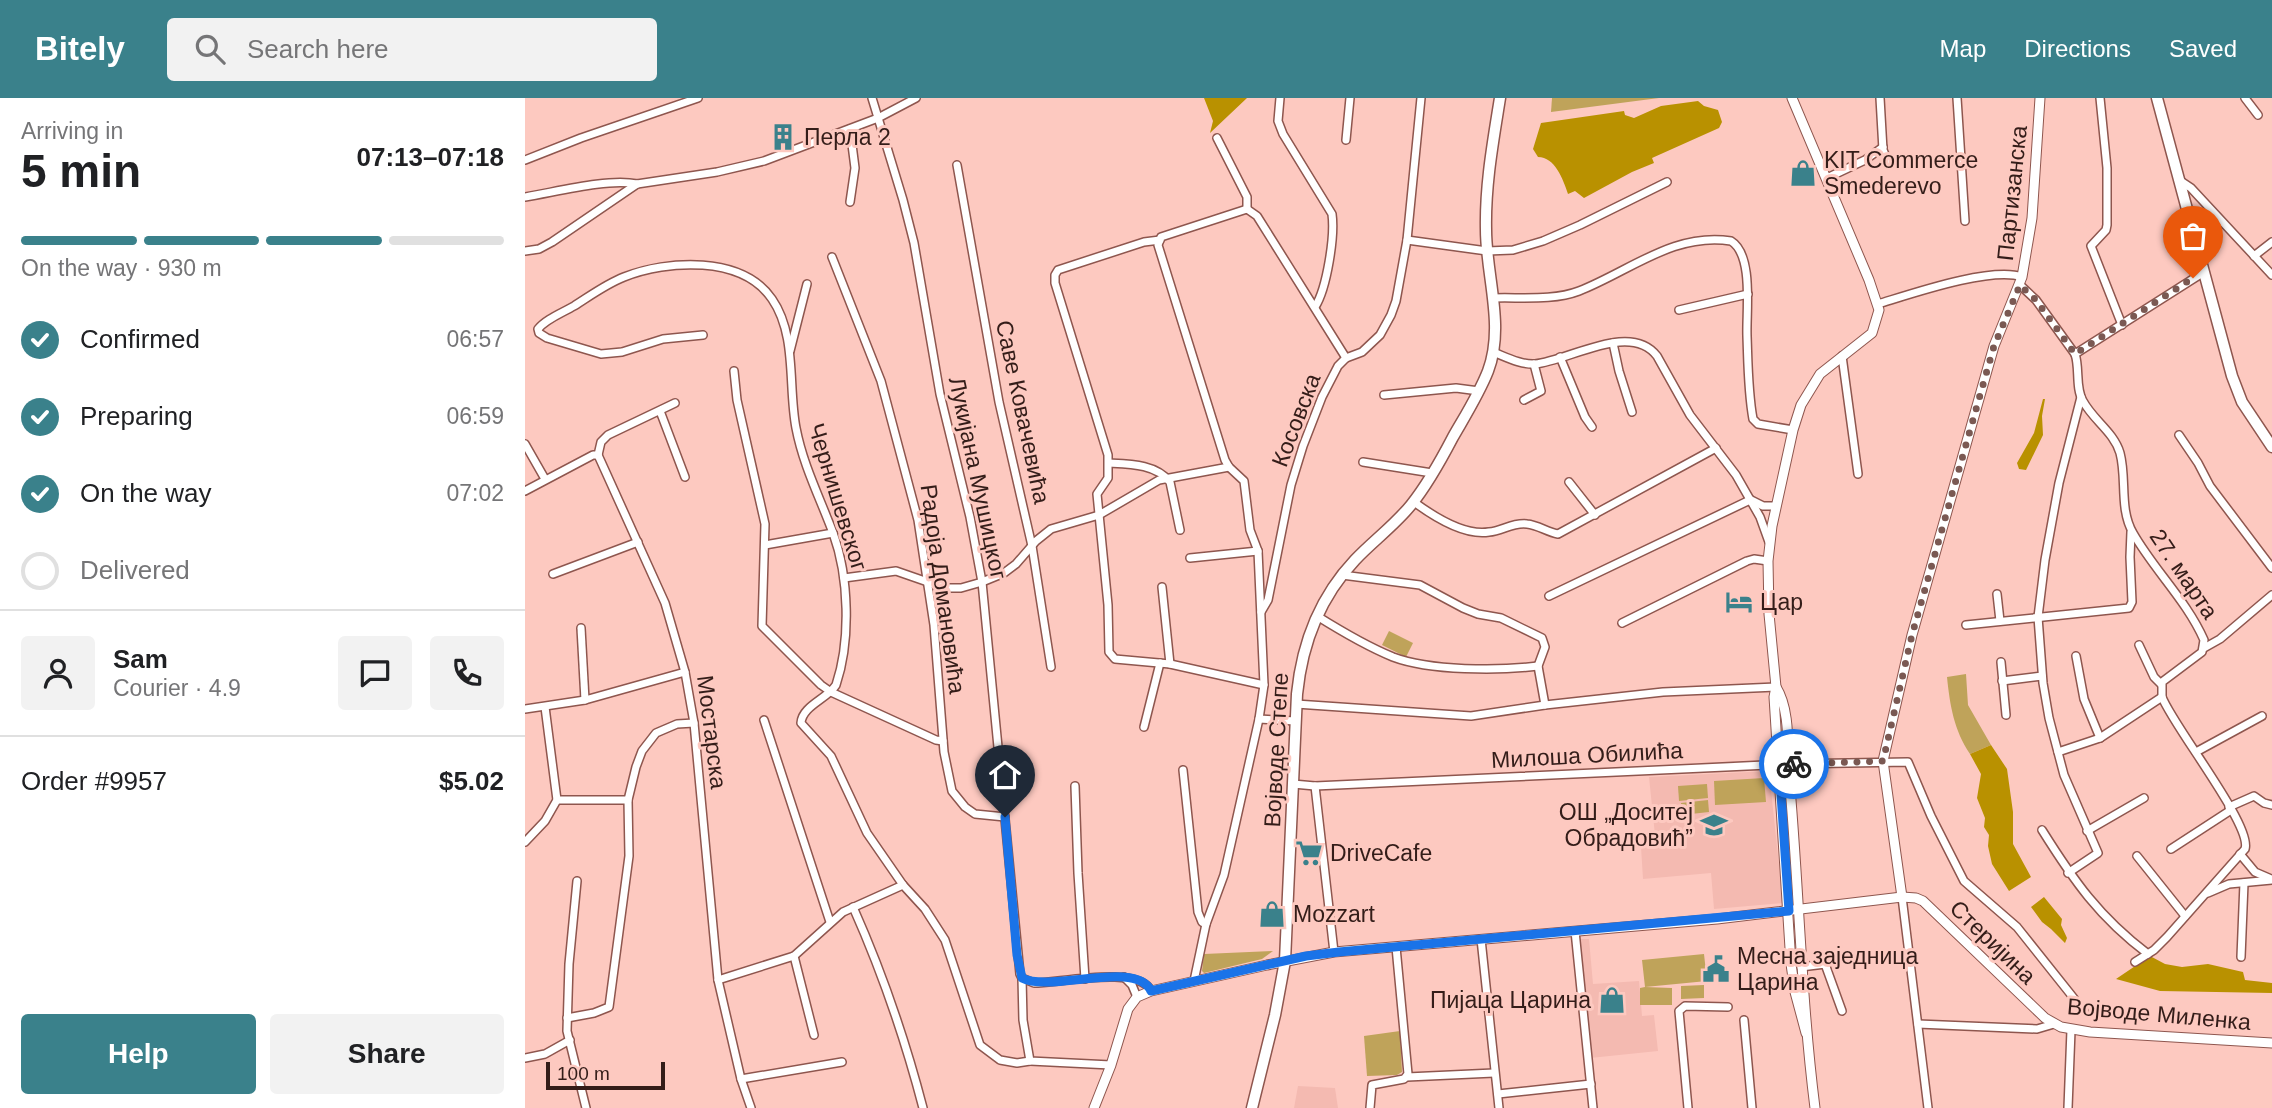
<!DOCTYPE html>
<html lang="en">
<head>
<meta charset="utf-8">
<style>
	:root { --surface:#fff; --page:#f2f2f2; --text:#202124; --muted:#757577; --line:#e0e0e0; --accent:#3a818b }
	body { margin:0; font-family:Helvetica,sans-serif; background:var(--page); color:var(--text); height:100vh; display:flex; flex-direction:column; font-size:26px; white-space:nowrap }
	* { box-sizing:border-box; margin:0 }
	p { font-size:23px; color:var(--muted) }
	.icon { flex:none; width:38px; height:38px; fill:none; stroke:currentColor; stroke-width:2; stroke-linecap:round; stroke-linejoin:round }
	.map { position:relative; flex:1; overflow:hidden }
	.panel { display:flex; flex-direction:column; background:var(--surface); width:525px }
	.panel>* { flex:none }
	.scale { position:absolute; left:21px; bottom:18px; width:119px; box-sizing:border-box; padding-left:7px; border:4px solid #341d19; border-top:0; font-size:19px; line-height:24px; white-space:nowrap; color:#341d19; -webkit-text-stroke:5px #fdc9c0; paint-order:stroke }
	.pin { position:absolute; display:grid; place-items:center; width:60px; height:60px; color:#fff; margin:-72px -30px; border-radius:50% 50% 50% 0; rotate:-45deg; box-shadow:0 0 7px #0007 }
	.pin .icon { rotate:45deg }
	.courier { position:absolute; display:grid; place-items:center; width:70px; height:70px; margin:-35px; border:5px solid #1a73e8; border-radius:50%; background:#fff; color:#222; box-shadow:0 2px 9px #0007 }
	.headline em { font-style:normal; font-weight:700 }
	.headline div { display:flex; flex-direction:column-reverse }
	.headline { display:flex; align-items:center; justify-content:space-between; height:119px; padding:0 21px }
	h1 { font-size:46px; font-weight:700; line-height:52px }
	.bar { display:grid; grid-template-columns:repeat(4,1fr); gap:10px 7px; align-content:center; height:84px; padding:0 21px }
	.bar i { height:9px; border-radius:5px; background:var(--line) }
	.bar .active { background:var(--accent) }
	.bar p { grid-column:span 4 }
	.line { display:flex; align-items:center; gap:18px; padding:0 21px; border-top:2px solid var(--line) }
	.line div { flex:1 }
	.round { display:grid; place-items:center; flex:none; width:74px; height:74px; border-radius:7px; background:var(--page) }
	ol { padding:0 21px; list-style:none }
	li { display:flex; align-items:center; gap:21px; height:77px }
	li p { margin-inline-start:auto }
	li .icon { padding:7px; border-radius:50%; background:var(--accent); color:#fff; stroke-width:4 }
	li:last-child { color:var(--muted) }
	li i { width:38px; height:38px; border:4px solid var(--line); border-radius:50% }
	.cta { display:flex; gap:14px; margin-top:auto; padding:14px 21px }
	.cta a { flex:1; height:80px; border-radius:7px; background:var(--accent); color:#fff; font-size:28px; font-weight:700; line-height:80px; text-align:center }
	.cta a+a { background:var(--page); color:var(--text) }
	header { display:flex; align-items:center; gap:42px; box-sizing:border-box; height:98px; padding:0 35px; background:var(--accent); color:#fff }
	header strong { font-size:33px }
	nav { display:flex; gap:38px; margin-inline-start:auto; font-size:24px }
	.search { width:490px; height:63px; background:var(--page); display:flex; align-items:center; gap:18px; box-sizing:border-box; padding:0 24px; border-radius:7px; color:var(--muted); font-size:26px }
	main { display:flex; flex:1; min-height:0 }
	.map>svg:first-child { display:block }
	.built { fill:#f4bab1 }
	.green { fill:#bfa35a }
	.forest { fill:#b99100 }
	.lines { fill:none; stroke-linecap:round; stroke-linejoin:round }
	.minor-casing { stroke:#8e564e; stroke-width:10 }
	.tertiary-casing { stroke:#8e564e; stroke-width:11 }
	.secondary-casing { stroke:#8e564e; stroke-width:13 }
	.minor { stroke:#fff; stroke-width:7 }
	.tertiary { stroke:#fff; stroke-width:9 }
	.secondary { stroke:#fff; stroke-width:10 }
	.done { stroke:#7a5953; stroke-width:7; stroke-dasharray:0 12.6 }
	.route { stroke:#1a73e8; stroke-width:9 }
	.labels { text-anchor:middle; stroke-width:6; stroke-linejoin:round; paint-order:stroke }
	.poi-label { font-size:23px; fill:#341d19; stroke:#fdc9c0; text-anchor:start }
	.street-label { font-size:23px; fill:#341d19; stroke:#fdc9c0 }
</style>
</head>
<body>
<header>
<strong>Bitely</strong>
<div class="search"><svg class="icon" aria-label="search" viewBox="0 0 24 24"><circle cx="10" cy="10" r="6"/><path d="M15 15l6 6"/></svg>Search here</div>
<nav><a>Map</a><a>Directions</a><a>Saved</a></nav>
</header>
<main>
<section class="panel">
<div class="headline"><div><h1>5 min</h1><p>Arriving in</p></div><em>07:13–07:18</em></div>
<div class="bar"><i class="active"></i><i class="active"></i><i class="active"></i><i></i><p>On the way · 930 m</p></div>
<ol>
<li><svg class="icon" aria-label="check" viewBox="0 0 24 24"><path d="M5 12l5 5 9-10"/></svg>Confirmed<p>06:57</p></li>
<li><svg class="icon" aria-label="check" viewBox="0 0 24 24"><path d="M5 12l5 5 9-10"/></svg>Preparing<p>06:59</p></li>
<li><svg class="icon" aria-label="check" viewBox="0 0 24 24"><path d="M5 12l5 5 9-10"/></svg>On the way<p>07:02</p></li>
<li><i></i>Delivered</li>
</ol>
<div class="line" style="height:126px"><a class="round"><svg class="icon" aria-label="person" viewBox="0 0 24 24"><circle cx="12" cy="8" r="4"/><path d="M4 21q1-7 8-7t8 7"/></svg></a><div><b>Sam</b><p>Courier · 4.9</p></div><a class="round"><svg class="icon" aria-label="chat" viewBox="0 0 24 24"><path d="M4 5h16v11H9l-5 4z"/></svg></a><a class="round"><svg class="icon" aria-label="phone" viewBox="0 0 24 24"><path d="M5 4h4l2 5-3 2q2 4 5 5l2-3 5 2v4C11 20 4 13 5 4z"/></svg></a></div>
<div class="line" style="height:91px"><div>Order #9957</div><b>$5.02</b></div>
<div class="cta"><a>Help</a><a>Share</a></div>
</section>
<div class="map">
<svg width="1747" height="1010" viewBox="0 0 1747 1010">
	<rect width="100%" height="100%" fill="#fdc9c0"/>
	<!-- built -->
	<g class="built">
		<path d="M1244,673l14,132 -69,6 -3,-36 -68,6 -2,-32 15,-2 -7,-68z"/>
		<path d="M1052,841h12l4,45 46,-3 3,35 12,-1 4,36 -68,7z"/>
		<path d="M773,988l37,2 3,20h-44z"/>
	</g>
	<!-- green -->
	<g class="green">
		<path d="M1027,0h107l-108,14z"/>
		<path d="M864,533l24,12 -7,14 -24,-12z"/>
		<path d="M1441,576l2,31 23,40 -21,9c-16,-24 -20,-48 -23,-77z"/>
		<path d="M1239,680l2,24 -51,3 -1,-24z"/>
		<path d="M1182,686l1,14 -29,3 -1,-15z"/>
		<path d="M1183,702l1,12 -27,3 -1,-12z"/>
		<path d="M748,853l-11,8 -58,14 -2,-2 2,-17z"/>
		<path d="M1179,856l3,27 -62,6 27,1v17h-32v-17l5,-1 -3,-27z"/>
		<path d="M1179,887v13l-23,1v-13z"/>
		<path d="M875,933l2,41 -5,3 -30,1 -3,-40z"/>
	</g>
	<!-- forest -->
	<g class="forest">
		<path d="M679,0h43l-37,35 3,-12z"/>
		<path d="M1173,3l6,5 14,4 4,12 -3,6 -67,30 2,5 -22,9 -48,26 -9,-7 -7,3c-5,-15 -13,-37 -30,-37l-5,-8 8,-26 83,-12 1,4 9,3 27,-12z"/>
		<path d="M1518,301h2l-3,17 1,19 -17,35 -7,-1 -2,-6 17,-30z"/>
		<path d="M1466,647l16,24 6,43v32l18,33 -22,14 -17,-27 -4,-18 1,-11 -5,-8 1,-9 -8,-20 4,-24 -11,-20z"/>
		<path d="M1519,799l18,22 -1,6 6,13 -2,5 -14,-14 -9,-7 -11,-15z"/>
		<path d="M1625,858l15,8 17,3 26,-3 35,8 2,8 27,3v10l-112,-2 -44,-12z"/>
	</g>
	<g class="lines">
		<defs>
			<g id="minor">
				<path d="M347,0l31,102 11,43 26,151 30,123 12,65 38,392 2,4 12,5c25,0 105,-18 117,8"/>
				<path d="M755,0l-2,23 5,13 49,80c3,22 -5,74 -17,93"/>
				<path d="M1355,0l3,52 6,14 70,-4"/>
				<path d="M1432,0l8,123"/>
				<path d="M1575,0l7,70v57l-1,5 -15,16 31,79"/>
				<path d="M1720,0l13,17"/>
				<path d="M692,40l30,59v12"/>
				<path d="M821,42l4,-42"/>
				<path d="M0,62l56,-22 117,-40"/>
				<path d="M432,67l42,237 33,144 19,121"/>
				<path d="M1302,80l38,-18 18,-13"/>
				<path d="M1654,82l12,8 81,87"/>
				<path d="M0,99c31,-5 83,-19 112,-13"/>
				<path d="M325,104l5,-34 -5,-39"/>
				<path d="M722,111l10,7 89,142"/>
				<path d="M635,142l-16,2 -86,28 -3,5v8l53,172v23l-11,16 11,111 1,47 6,7 55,5 94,21"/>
				<path d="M882,142l80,11 26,-1 30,-9 37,-16 87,-43"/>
				<path d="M0,153l14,-2 13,-7 85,-58 80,-12 47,-11 114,-43 38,-20"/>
				<path d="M1729,158l18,-14"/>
				<path d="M307,159l49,124 37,139 16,105 10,127 8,39 13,16 10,7 30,3"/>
				<path d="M1495,187l16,15 39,54 129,-82"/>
				<path d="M968,200c27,-1 60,3 86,-7 51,-20 95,-59 152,-50 23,14 15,71 16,95 1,27 1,56 6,83l5,5 35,6"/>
				<path d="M1353,206c33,-10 114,-38 144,-27"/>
				<path d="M1154,212l69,-16"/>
				<path d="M178,237l-40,4 -41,13 -21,2 -54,-16 -8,-5 -1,-4c8,-10 24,-16 36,-23 16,-10 32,-22 50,-29 43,-17 118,-22 148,22 25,36 16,88 24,129 7,37 24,70 37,105 16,44 18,107 3,152 -9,14 -34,21 -35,38l30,33 36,77 36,52 22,24 20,31 35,105 20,15 17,3 13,-2"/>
				<path d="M1088,245l6,28 13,41"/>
				<path d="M265,253l17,-67"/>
				<path d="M968,254c13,5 28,13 42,12 34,-3 95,-43 122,-8l33,59 46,60 24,42 9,25"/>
				<path d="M1550,256c5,14 0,34 8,47 10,19 31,31 37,52 7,26 -1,56 13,80 21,37 54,68 71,107l-2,12 -40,30v15c11,29 91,129 83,152l-78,88 -13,13 -19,12"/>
				<path d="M1317,258l16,118"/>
				<path d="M1035,259l25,60 7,10"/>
				<path d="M209,273l3,29 28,124 -3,102 59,59 10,7 105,48 7,1"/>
				<path d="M859,297l72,-7 23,3"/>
				<path d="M999,302l17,-9 -7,-27"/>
				<path d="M135,313l25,66"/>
				<path d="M1654,337l19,28 12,23 62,82"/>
				<path d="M0,346l20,35"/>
				<path d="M73,357l67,148 20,69 9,51 24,257 23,99 10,29"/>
				<path d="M73,357l3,-13 7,-7 67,-32"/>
				<path d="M838,364l69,11"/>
				<path d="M584,365c21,1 47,1 61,19l10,48"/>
				<path d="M1044,384l26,33"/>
				<path d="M0,393l68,-36h5"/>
				<path d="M1226,402l12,6h13"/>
				<path d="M889,404c19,14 51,34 75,30 13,-1 24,-10 38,-8 11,1 20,8 31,10l158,-86"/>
				<path d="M240,447l68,-12"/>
				<path d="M665,460l68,-7"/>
				<path d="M28,476l85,-32"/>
				<path d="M817,477l78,10 43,23 15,6 23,4 41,20 3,9 -7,19 7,39"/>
				<path d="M319,480l52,-7 49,17h16l21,-6 22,-9 12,-9 20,-23 15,-12 48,-14 60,-35 70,-13"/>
				<path d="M637,489l8,77"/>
				<path d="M1472,496l3,27"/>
				<path d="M1024,498l201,-96"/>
				<path d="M736,514l7,-12 23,-115 12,-39 19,-49 16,-31 8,-8 16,-6 18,-17 11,-20 5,-14 11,-61 14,-142"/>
				<path d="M792,518c24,15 49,30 76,41 37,14 106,14 145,9"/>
				<path d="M1097,525l125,-62 7,-2 14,2"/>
				<path d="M1441,527l163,-17 3,-6 -2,-45 1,-25"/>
				<path d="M56,530l4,72"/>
				<path d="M1614,547l15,32 7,7"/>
				<path d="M1679,550l16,-9 52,-44"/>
				<path d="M1551,558l8,43 16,39"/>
				<path d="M1476,564l5,53"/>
				<path d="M1477,583l40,-5"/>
				<path d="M771,606l175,12 74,-11 118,-13 113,-5"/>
				<path d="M0,611l60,-9 100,-28"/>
				<path d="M734,621l36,2"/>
				<path d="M239,622l66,202"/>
				<path d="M619,629l16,-64"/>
				<path d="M1533,654l42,-14 62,-41"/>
				<path d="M1671,654l66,-36"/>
				<path d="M658,672l15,142 4,10 4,2"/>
				<path d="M768,686l22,2 473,-22 120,-2 23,54 33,65 53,46 67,84"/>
				<path d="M550,688l3,87 7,106"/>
				<path d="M790,688l19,166"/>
				<path d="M32,702h71"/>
				<path d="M1704,709l25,-11 10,7 8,2"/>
				<path d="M1517,732c32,51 57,87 106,124"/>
				<path d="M1562,733l57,-33"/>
				<path d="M0,744l20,-21 12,-21 -12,-93"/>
				<path d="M1646,751l60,-39"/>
				<path d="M1715,756l15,18 16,7"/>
				<path d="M1612,758l48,60"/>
				<path d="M1543,775l30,-20 -34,-78 -15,-57 -6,-35 -5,-66 7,-57 14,-77 22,-86"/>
				<path d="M52,783l-8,83 -2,67 19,77"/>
				<path d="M1683,795l21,-9 43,-4"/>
				<path d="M1377,799l26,211"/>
				<path d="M328,809c29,65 52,132 70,201"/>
				<path d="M1050,833l18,177"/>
				<path d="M956,841l18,169"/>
				<path d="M269,858l20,79"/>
				<path d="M1716,859l3,-74"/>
				<path d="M1276,869l24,-3 17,47"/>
				<path d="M599,879l8,8 5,12"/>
				<path d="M497,880l1,42 7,41 81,4"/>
				<path d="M193,882l76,-24 49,-44 60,-27"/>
				<path d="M669,883l12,-57 18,-49 35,-156 5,-34 -6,-134 -8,-21 -6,-49 -15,-14 -4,-7 -67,-215 3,-8 86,-28"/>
				<path d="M42,920l27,-5 15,-6 20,-151 -1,-56 8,-33 6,-16 14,-18 21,-9 17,-1"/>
				<path d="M1219,922l8,88"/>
				<path d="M1393,926l119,5 17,-5"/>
				<path d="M0,960l20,-4 25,-14"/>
				<path d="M882,979l87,-4"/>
				<path d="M216,981l101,-17"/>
				<path d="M973,996l93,-10"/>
				<path d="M845,1010l2,-23 32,-6 4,-5 -12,-127"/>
				<path d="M1163,1010l-9,-97 6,-5 43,1"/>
				<path d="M1543,1010l3,-78"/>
			</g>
			<g id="tertiary">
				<path d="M1267,0l77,182 10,30 -7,23 -52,41 -19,31 -8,25 -21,96 -4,35 1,53 7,73 -2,10 17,267 4,28 11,41"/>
				<path d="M1251,589c15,24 11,62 13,89 10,111 12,222 26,332"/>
				<path d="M1377,799l-19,-136 29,-126 82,-289 28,-69 10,-59 8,-120"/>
				<path d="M569,1010l17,-43 17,-56 9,-12 14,-6 116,-26 67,-13 383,-33 185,-22 14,1 7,3 122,117 16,9 29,5 182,11"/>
			</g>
			<g id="secondary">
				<path d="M1632,0l75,278 10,26 30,45"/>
				<path d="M727,1010l23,-93 10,-54 12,-267c5,-50 23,-97 58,-134 18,-19 40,-35 56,-55 17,-21 30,-45 42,-68 12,-21 26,-43 35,-66 17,-45 -2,-95 -2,-141 -1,-45 7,-88 14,-132"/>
			</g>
		</defs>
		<!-- minor casing -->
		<use href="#minor" class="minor-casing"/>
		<!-- tertiary casing -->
		<use href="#tertiary" class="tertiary-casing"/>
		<!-- secondary casing -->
		<use href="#secondary" class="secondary-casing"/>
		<!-- minor -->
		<use href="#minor" class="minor"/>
		<!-- tertiary -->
		<use href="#tertiary" class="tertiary"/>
		<!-- secondary -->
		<use href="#secondary" class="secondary"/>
	</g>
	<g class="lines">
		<!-- done -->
		<path class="done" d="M1269,666l89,-3 29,-126 82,-289 26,-61 16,15 39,54 118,-76"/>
		<!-- route -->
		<path class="route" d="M480,719l12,138 5,23c29,15 114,-19 129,13l155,-35 33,-4 450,-41 -10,-146 15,-1"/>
	</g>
	<!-- icons -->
	<defs>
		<symbol id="building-bare" viewBox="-9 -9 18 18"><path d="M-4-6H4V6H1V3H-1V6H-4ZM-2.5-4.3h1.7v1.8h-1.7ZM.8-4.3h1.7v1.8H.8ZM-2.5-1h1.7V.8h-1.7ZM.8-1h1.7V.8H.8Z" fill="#3a818b" stroke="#fdc9c0" stroke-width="2.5" paint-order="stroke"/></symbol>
		<symbol id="shop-bare" viewBox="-9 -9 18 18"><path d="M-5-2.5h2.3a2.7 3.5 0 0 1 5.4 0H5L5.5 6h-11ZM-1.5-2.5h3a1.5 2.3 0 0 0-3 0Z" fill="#3a818b" stroke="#fdc9c0" stroke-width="2.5" paint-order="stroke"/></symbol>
		<symbol id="hotel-bare" viewBox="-9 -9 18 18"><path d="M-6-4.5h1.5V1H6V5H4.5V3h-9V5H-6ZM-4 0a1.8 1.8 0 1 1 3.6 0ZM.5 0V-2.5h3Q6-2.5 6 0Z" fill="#3a818b" stroke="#fdc9c0" stroke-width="2.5" paint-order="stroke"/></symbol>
		<symbol id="school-bare" viewBox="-9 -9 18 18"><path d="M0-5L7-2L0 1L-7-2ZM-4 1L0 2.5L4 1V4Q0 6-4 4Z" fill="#3a818b" stroke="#fdc9c0" stroke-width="2.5" paint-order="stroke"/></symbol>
		<symbol id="supermarket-bare" viewBox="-9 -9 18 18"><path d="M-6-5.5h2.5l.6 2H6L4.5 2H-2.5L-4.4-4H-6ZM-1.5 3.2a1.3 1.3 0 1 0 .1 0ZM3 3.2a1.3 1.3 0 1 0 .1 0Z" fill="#3a818b" stroke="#fdc9c0" stroke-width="2.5" paint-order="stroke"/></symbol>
		<symbol id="civic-bare" viewBox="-9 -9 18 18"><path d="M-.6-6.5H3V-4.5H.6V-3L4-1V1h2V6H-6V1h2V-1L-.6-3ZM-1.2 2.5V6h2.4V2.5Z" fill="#3a818b" stroke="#fdc9c0" stroke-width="2.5" paint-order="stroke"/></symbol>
	</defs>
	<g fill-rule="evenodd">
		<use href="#building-bare" x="239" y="20" width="38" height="38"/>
		<use href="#shop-bare" x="1259" y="56" width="38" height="38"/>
		<use href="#hotel-bare" x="1195" y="485" width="38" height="38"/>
		<use href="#school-bare" x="1170" y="708" width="38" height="38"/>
		<use href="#supermarket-bare" x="765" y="736" width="38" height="38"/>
		<use href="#shop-bare" x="728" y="797" width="38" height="38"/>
		<use href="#civic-bare" x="1172" y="852" width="38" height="38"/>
		<use href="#shop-bare" x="1068" y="883" width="38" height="38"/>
	</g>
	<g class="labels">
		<!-- poi labels -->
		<g class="poi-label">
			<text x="279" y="47">Перла 2</text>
			<text x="1299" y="70">KIT Commerce<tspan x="1299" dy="26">Smederevo</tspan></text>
			<text x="1235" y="512">Цар</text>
			<text x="1168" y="722" text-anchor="end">ОШ „Доситеј<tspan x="1168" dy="26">Обрадовић”</tspan></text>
			<text x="805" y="763">DriveCafe</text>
			<text x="768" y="824">Mozzart</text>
			<text x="1212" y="866">Месна заједница<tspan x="1212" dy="26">Царина</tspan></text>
			<text x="1066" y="910" text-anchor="end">Пијаца Царина</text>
		</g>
		<!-- street labels -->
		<g class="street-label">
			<text transform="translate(1487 95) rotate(-84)" y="8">Партизанска</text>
			<text transform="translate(498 314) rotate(78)" y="8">Саве Ковачевића</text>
			<text transform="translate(771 322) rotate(-69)" y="8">Косовска</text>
			<text transform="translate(453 380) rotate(78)" y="8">Лукијана Мушицког</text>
			<text transform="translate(313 399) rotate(73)" y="8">Чернишевског</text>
			<text transform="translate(1659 476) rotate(56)" y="8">27. марта</text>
			<text transform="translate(418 491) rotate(82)" y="8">Радоја Домановића</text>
			<text transform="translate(187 634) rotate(83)" y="8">Мостарска</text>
			<text transform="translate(751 652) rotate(-87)" y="8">Војводе Степе</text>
			<text transform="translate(1062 657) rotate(-3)" y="8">Милоша Обилића</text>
			<text transform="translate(1468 844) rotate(44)" y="8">Стеријина</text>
			<text transform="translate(1634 916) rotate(5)" y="8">Војводе Миленка</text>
		</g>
	</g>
</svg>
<div class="scale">100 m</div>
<div class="pin" style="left:1668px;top:180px;background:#ea580c"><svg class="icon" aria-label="bag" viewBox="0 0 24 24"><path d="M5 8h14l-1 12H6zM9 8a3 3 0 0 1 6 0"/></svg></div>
<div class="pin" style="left:480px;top:719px;background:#1f2937"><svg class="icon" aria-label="home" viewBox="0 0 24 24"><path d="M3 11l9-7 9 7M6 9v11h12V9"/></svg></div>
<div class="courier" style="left:1269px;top:666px"><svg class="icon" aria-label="bike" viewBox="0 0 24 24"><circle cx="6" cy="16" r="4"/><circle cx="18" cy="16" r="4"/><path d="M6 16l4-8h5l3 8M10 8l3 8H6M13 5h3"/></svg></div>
</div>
</main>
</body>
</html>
